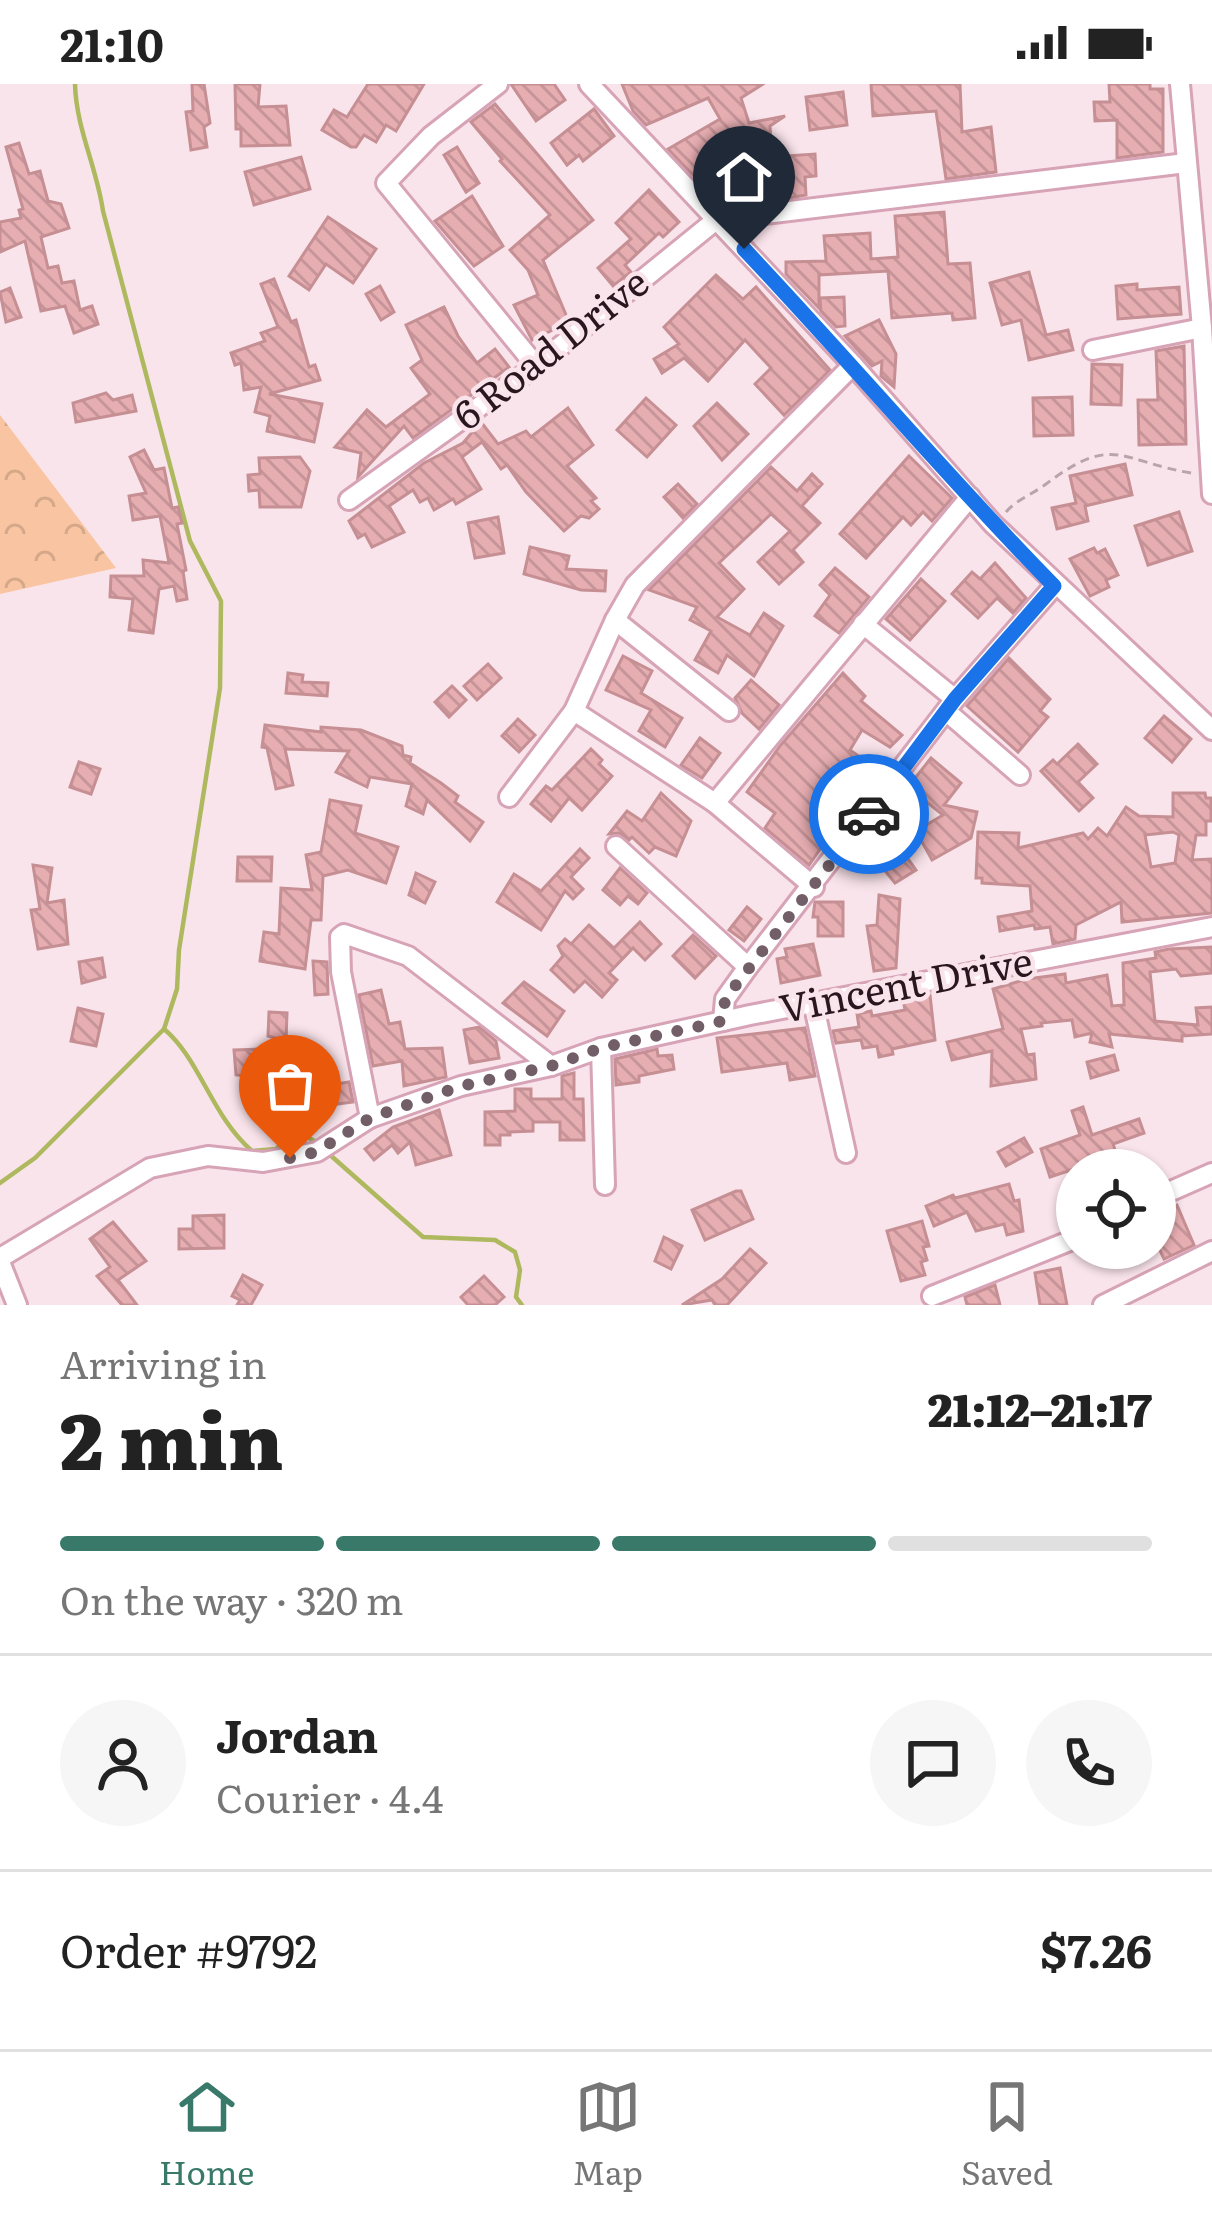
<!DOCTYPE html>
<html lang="en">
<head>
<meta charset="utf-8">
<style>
	:root { --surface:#fff; --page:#f6f6f6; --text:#222; --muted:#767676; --line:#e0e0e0; --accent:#387969 }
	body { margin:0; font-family:Literata,serif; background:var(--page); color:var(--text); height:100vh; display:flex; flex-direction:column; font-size:45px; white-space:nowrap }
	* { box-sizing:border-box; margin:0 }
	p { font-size:39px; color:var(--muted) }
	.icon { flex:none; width:66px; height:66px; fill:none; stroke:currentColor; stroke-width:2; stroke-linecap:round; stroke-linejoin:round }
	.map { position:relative; height:1221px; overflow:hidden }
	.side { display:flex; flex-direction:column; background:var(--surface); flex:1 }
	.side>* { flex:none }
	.buttons { position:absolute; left:1056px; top:1065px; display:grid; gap:24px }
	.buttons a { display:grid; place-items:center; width:120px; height:120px; border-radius:50%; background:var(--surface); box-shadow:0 3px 9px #0004; font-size:60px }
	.pin { position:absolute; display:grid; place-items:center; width:102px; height:102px; color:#fff; margin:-123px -51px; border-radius:50% 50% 50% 0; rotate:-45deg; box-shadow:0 0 12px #0007 }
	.pin .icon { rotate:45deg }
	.courier { position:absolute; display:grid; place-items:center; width:120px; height:120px; margin:-60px; border:9px solid #1a73e8; border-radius:50%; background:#fff; color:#222; box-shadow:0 3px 15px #0007 }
	.head em { font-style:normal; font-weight:800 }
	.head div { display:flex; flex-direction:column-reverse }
	.head { display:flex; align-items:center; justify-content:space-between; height:204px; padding:0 60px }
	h1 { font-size:78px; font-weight:800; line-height:90px }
	.bar { display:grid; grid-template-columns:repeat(4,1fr); gap:18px 12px; align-content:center; height:144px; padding:0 60px }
	.bar i { height:15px; border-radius:9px; background:var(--line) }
	.bar .selected { background:var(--accent) }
	.bar p { grid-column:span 4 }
	.line { display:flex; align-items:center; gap:30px; padding:0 60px; border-top:3px solid var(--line) }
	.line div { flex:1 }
	.round { display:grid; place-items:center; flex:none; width:126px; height:126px; border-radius:63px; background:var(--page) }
	.status { display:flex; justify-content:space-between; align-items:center; height:84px; padding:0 60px; background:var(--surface); direction:ltr }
	.status svg { height:33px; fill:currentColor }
	.tab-bar { display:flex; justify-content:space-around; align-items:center; height:168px; border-top:3px solid var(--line); background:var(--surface); font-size:33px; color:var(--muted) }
	.tab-bar a { display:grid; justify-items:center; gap:6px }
	.tab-bar .selected { color:var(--accent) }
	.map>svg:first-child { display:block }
	.forest { fill:url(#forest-crowns) }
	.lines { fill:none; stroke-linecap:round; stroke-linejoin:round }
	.stream { stroke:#aeb95f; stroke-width:4.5 }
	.building { fill:url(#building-back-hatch); stroke:#c58f93; stroke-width:3; fill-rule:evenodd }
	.street-casing { stroke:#d7a3b6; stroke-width:24 }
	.path { stroke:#b9a4ab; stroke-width:3; stroke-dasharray:9 6; stroke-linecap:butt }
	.street { stroke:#fff; stroke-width:18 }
	.done { stroke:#725e66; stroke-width:12; stroke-dasharray:0 21.6 }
	.route { stroke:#1a73e8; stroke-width:15 }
	.labels { text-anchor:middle; stroke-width:9; stroke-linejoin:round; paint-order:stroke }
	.street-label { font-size:39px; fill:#29161e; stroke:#fae4eb }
</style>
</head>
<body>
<div class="status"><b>21:10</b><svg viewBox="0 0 49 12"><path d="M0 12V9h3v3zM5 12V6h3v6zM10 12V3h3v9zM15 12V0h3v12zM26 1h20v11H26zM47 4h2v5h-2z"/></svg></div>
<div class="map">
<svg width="1212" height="1221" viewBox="0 0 1212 1221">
	<defs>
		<pattern id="forest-crowns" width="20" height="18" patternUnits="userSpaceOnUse" patternTransform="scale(3)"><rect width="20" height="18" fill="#f9c4a1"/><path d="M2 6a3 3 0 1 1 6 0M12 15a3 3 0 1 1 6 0" fill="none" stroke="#d5a88a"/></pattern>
		<pattern id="building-back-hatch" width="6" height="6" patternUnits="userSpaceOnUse" patternTransform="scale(3)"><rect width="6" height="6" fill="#e7aeb2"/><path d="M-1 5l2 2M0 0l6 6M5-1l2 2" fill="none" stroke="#c69599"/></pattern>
	</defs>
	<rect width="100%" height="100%" fill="#fae4eb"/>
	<!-- forest -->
	<path class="forest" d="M0,331l116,153 -116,26z"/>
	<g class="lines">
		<!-- stream -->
		<g class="stream">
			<path d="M164,945c36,30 48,88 88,122l24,-2 20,-17 21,10"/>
			<path d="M329,1070l94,83 72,3 20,12 5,18 -4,27 6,8"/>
			<path d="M0,1099l35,-25 129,-129 13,-40 2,-39 41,-262 1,-87 -31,-60 -87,-330c-6,-43 -27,-83 -28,-127"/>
		</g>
	</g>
	<!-- building -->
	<g class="building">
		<path d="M192,0h12l6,39 -6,4 3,20 -16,3 -5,-38 7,-1z"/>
		<path d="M235,0h25l-2,23 28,-1 4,39 -49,1v-17h-5z"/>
		<path d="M368,0h56l-28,47 -10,-6 -10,17 -12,-7 -8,12h-5l-29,-17 12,-20 13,7z"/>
		<path d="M511,0h43l11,16 -29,21z"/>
		<path d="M622,0h141l-22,14 8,25 36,-7 -15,10 2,31 43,-3 1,22 -11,1 1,18 -17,3 -1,-9 -27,-1 1,-20h-7l-2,-30 -58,39 -27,-28 52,-30 -12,-21 -62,27 -13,-14z"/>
		<path d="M871,0h89l2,48 29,-5 5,45 -50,7 -10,-68 -63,5z"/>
		<path d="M1109,0h41v5h13v63l-46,6v-38l-22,1 -1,-19h16z"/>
		<path d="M843,8l4,33 -37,5 -4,-33z"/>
		<path d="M495,20l98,116 -50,40 26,62 -37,18 -18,-35 24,-10 -10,-25 -18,-20 40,-35 -50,-54 2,-2 -31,-37z"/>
		<path d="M594,25l20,27 -31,25 -4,-6 -12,10 -16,-22z"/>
		<path d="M19,59l10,31 11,-3 8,30 13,3 8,24 -28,9 7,31 10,-2 4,17 12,-2 6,29 12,-4 6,18 -24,9 -9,-27 -24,5 -16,-70 -25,11v-30l21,-4 -2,-8 4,-1 -17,-62z"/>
		<path d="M457,63l22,36 -13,9 -22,-37z"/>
		<path d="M301,73l9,32 -56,16 -9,-33z"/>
		<path d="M649,106l30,32 -16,15 -4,-4 -34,32 6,7 -18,14 -15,-18 33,-29 -15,-16z"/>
		<path d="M472,112l31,50 -29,20 -39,-45z"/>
		<path d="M944,128l4,52 22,-1 5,55 -22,2 -1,-7 -60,5 -4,-47 -69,4v33l-33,-34v-12l40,-1 -2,-25 46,-3 1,26 27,-2 -3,-41z"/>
		<path d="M328,133l48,32 -23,34 -27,-19 -17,26 -20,-14z"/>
		<path d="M1029,188l17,63 22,-5 5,20 -44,10 -8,-40 -19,5 -12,-42z"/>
		<path d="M716,191l27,24 13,-12 74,83 -46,45 -29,-31 16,-16 -26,-28 -37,41 -24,-23 -22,15 -8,-14 25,-15 -15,-17z"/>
		<path d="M274,195l17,43 5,-2 13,47 6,-2 5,15 -51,14 53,10 -8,38 -47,-11 3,-15 -15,-4 6,-25 -17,3 -3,-27 -6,2 -4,-12 34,-12 -4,-8 17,-6 -17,-43z"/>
		<path d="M1137,200v6l42,-3 2,27 -63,5 -2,-33z"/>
		<path d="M380,202l14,26 -13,8 -15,-26z"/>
		<path d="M10,204l11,29 -15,5 -6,-30z"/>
		<path d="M844,213l1,29 -9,1 -15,-16 -1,-13z"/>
		<path d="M444,223l14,29 19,27 18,-14 14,18 -96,71 -9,-12 -46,51 3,-24 -26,-6 32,-37 19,17 44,-33 -19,-26 11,-8 -16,-35z"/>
		<path d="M879,236l17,34 -2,33 -13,-11 1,-15 -10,5 -27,-30z"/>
		<path d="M1184,262l2,98 -47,1 -1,-45h20l-2,-49z"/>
		<path d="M1092,280l30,1 -1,40 -30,-1z"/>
		<path d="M106,309l7,7 19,-5 4,16 -60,11 -3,-19z"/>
		<path d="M1072,313l1,38 -39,1 -1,-38z"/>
		<path d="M646,314l30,27 -29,32 -30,-27z"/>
		<path d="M717,319l31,31 -26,26 -28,-34z"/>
		<path d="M568,324l25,37 -26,21 29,32 -5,3 8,8 -10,9 -8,-2 -17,15 -38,-39 -19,-27 -6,4 -19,-27 -20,15 19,32 -25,15 -3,-5 -19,11 -6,-12 -8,4 -7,-12 -24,16 15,26 -32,15 -7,-13 -7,4 -9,-17 75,-58 39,-20 18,-21 17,22 28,-13 5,6z"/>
		<path d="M144,366l10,20 10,-2 8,40 6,-1 4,16 -5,1 9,46 -3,1 4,28 -10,2 -3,-15 -15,3 -6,44 -24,-3 4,-31 -23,-2 1,-21h33l-1,-16 26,3 -9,-47 -27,4 -4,-24 17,-3 -16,-36z"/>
		<path d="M909,372l43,42 -20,23 -9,-9 -12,13 -8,-8 -37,41 -26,-24z"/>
		<path d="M300,373l10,14 -9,36h-41l-1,-17 -10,1 -1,-16 12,-1 -1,-16z"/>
		<path d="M1125,380l7,31 -47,11 3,15 -31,8 -5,-21 24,-5 -6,-27z"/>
		<path d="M771,383l26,24 15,-17 10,10 -20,22 18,17 -27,27 10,12 -24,22 -21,-22 32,-31 -19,-17 -52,49 25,26 -27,28 33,18 14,-22 19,13 -29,50 -27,-21 -9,18 -23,-13 16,-29 -21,-11 7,-13 -48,-17z"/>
		<path d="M678,400l19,20 -14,14 -19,-21z"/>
		<path d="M1179,428l13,39 -44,14 -13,-39z"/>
		<path d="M498,433l6,36 -29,5 -7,-35z"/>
		<path d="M530,463l39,9 -3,13 40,2 -1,20 -24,-1 -57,-16z"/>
		<path d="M1094,464l3,5 8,-4 13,26 -12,5 3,7 -19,9 -20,-37z"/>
		<path d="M995,479l31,35 -13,15 -16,-15 -19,20 -26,-24 20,-22 8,7z"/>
		<path d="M835,484l34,29 -30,36 -24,-17 15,-21 -10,-10z"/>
		<path d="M921,495l24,22 -35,39 -24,-21z"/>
		<path d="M623,572l29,15 -11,22 41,25 -17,29 -26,-16 12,-21 -45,-20z"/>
		<path d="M1009,574l41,41 -10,12 8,6 -30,35 -51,-46z"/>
		<path d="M488,580l13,14 -24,22 -13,-14z"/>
		<path d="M288,589l15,2 -1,7 26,1 -1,13 -41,-3z"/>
		<path d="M843,589l22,23 -4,5 41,34 -12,12 -28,-17 -12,20 17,12 -29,41 10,6 -39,56 -44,-37 10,-15 -28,-21 33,-46z"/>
		<path d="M751,596l28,25 -20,24 -17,-16 -7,-15z"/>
		<path d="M452,602l14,14 -17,17 -14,-15z"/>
		<path d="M1164,632l27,23 -19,23 -27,-24z"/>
		<path d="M518,635l17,16 -16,17 -17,-16z"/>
		<path d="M265,641l56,7v-5l40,3 41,16 1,9 8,2 -1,6 31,20 17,13 -3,6 28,20 -13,19 -43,-41 -4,14 -17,-8 6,-22 -42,-7 -3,10 -31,-15 13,-21 -64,-2 8,36 -17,4 -9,-41 -5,-1z"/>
		<path d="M700,654l20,15 -18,25 -21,-13z"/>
		<path d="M1078,660l19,20 -19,18 15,16 -14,13 -38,-40 12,-11 4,4z"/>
		<path d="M591,665l11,11 -3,4 13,12 -30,34 -13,-12 -18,23 -20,-17 15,-18 6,4z"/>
		<path d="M931,674l30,25 -17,22 33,7 -6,26 -39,22 -16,-29 27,-16 -35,-28z"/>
		<path d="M79,678l21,7 -9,25 -21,-7z"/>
		<path d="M661,709l30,28 -15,35 -21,-9 -6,6 -17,-16 -3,3 -9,-7 -11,1 18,-23 15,10z"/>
		<path d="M1173,709h32l1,5h5v23h-5v14h-10l-4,25 20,-1v54l-90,9 -1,-20 -45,23 -1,14 -22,5 -3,-17 -15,2 -1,-4 -34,6 -2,-14 34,-6 -2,-25 -48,-3v-5h-6l2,-46 41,1 -1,15 65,-15 5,6 10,-11 9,8 19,-29 13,9 34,1zM1173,748l6,3 -4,28 -24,4 -6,-32z"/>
		<path d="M330,716l31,6 -6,27 43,14 -12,36 -38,-13 -25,6 -2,44h-10l-6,49 -45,-8 4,-29 15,2 2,-46 31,2 -6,-35 15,-3z"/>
		<path d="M898,761l18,25 -21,13 -18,-22z"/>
		<path d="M580,765l9,9 -18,19 12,12 -10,10 -8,-8 -24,39 -44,-28 17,-28 27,17z"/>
		<path d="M238,773h34l-1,24h-34z"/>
		<path d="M33,781l19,3 -5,35 17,-3 4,44 -30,5 -7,-39 9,-1z"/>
		<path d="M620,784l27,25 -9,11 -10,-8 -8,9 -17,-15z"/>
		<path d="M416,789l19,9 -10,21 -16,-8z"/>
		<path d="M879,811l21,4 -4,69 -22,3 -7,-45 10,-1z"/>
		<path d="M815,818h28v34h-25v-19h-5z"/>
		<path d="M747,823l14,12 -17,22 -15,-11z"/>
		<path d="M640,838l21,22 -16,16 -12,-12 -24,25 8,7 -15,17 -17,-16 -11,11 -23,-22 12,-14 -5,-10 7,-7 6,5 18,-19 25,23z"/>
		<path d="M693,851l23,21 -21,22 -22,-22z"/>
		<path d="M813,860l7,31 -39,8 -4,-24 10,-2 -2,-8z"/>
		<path d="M1212,863v26l-31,3 -5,-7 -26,3 5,49 43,4 -2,-17 16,-1v27l-30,2v5l-73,-7 3,13 -22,-5 2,-9 -17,4 -3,-17 -31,3 1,3 -21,3 6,26 7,-1 2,25 -45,7 1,-35 -40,9 -5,-18 56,-13 -10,-40 34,-10 38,-5 1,9 41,-8 5,31 12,-1 -1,-42 33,-5 -1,-6 14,-3z"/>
		<path d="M102,874l3,19 -23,6 -3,-21z"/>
		<path d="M313,877l14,1 1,32 -13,1z"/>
		<path d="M524,898l40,29 -17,25 -44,-33z"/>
		<path d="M381,906l8,34 11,-2 5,27 37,-1 4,29 -42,9 -2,-25 -29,5 -14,-71z"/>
		<path d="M930,911l5,45 -43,9 1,5 -14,3 -2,-11 -14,2 -2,-8 -25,3 -3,-12 26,-4 -2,-13 14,-3 1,5 33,-6 -2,-10z"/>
		<path d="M78,924l25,6 -7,32 -25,-5z"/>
		<path d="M269,928l18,1 -1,28 -18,-5z"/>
		<path d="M479,943l17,14 3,17 -29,5 -6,-33z"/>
		<path d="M805,944l10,48 -25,4 -3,-17 -65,9 -5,-34z"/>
		<path d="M286,964v4h37l1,34 25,-4 4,20 -23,3v8l-54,-3 -1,-31 -39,-4 -2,-25z"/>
		<path d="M657,965l1,7 14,-1 2,14 -35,7v6l-23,3 -1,-26z"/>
		<path d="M1114,971l4,15 -27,8 -4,-16z"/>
		<path d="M574,989v26h9l1,41h-24v-18h-27v9l-23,1v3h-10v10h-15v-33l30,-1v-22h16v10h31v-23z"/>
		<path d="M1083,1023l9,28 47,-16 5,14 -31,11 9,26h-38l-1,-4 -33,11 -9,-28 39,-14 -8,-24z"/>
		<path d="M439,1026l12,45 -35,10 -6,-23 -12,11 -6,-8 -18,15 -9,-11 28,-22z"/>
		<path d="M1024,1054l8,14 -26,14 -8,-14z"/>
		<path d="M1009,1100l5,17 5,-1 4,31 -16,4 -3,-11 -28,7 -9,-19 -33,14 -8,-20 27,-11 2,3z"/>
		<path d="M736,1107h5l12,28 -48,21 -13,-30z"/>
		<path d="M1177,1121l17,40 -30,14 -9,-19v-25z"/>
		<path d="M224,1131v33l-45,1v-20h14v-13z"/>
		<path d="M922,1137l7,25 -6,1 4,13 -6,2 4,13 -24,6 -14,-50z"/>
		<path d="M113,1138l33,39 -28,19 19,25h-15l-25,-29 13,-9 -20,-28z"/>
		<path d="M664,1153l18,9 -11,23 -16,-8z"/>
		<path d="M750,1165l16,14 -39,42h-12l-3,-5 -30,5 40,-26z"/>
		<path d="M1060,1184l7,37h-27l-5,-32z"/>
		<path d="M243,1191l19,10 -11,20h-14l3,-5 -8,-4z"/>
		<path d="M484,1192l20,21 -9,8h-27l-7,-8z"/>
		<path d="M995,1201l5,20h-33l-2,-8z"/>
	</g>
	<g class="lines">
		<defs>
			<g id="street">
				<path d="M498,0l-67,52 -45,47 150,183"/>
				<path d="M589,0l264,281 140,159 219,206"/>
				<path d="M1180,0l22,244 10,166"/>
				<path d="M1093,266l109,-22"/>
				<path d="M349,416l187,-134 180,-146 470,-57"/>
				<path d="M615,536l114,91"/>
				<path d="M863,540l92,75"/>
				<path d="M574,627l141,92 99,84"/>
				<path d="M946,627l74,64"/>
				<path d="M509,713l65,-86 41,-91 20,-35 218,-220"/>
				<path d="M715,719l255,-306"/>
				<path d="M616,762l132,121"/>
				<path d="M813,918l33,151"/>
				<path d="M723,937l2,-22 23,-32 207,-268 99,-113"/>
				<path d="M601,964l4,137"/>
				<path d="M370,1034l-29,-146 -1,-35 4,-3 64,22 143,110"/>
				<path d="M1155,1114l57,-25"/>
				<path d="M0,1174l150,-90 58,-12 55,6 54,-10 53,-34 91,-32 90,-20 50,-18 149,-33 462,-88"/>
				<path d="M0,1178l17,43"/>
				<path d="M932,1212l145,-58"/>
				<path d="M1103,1221l109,-54"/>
			</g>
		</defs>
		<!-- street casing -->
		<use href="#street" class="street-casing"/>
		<!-- path -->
		<path class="path" d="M1006,428c10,-12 27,-18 40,-28 68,-51 73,-23 145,-11"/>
		<!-- street -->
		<use href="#street" class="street"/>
	</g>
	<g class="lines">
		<!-- done -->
		<path class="done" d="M290,1074l26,-6 54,-34 91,-32 90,-20 50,-18 122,-27 2,-22 144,-185"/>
		<!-- route -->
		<path class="route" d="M744,165c105,111 203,228 310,337l-99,113 -86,115"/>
	</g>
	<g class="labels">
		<!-- street labels -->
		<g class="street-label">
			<text transform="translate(551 265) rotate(-38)" y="14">6 Road Drive</text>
			<text transform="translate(906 901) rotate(-11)" y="14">Vincent Drive</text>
		</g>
	</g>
</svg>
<div class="buttons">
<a><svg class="icon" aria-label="locate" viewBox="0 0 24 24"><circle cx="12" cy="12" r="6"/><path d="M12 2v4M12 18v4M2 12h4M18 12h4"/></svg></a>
</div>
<div class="pin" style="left:290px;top:1074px;background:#ea580c"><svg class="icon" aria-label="bag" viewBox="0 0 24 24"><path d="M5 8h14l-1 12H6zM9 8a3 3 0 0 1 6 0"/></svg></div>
<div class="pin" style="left:744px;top:165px;background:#1f2937"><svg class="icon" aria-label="home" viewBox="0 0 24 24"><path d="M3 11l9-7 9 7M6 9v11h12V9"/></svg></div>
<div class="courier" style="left:869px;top:730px"><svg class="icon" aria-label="car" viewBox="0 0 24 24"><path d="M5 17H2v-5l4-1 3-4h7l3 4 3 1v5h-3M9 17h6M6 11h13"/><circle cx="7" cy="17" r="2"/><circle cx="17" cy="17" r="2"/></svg></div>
</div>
<section class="side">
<div class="head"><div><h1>2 min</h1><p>Arriving in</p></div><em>21:12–21:17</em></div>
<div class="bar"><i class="selected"></i><i class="selected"></i><i class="selected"></i><i></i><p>On the way · 320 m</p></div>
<div class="line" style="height:216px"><a class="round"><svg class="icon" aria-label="person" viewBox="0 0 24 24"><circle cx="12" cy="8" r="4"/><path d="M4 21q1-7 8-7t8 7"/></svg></a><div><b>Jordan</b><p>Courier · 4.4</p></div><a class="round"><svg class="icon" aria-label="chat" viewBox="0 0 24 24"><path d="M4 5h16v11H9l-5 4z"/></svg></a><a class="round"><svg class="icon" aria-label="phone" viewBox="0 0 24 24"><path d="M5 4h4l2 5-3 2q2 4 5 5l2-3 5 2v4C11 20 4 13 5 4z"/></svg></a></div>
<div class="line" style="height:156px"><div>Order #9792</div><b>$7.26</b></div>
</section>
<nav class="tab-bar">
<a class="selected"><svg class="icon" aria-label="home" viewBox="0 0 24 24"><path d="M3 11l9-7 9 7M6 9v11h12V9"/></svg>Home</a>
<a><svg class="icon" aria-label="map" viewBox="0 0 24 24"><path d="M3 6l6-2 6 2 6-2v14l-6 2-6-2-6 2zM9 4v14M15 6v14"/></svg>Map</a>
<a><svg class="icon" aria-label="saved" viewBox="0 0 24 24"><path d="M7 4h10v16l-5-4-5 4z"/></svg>Saved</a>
</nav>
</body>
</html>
